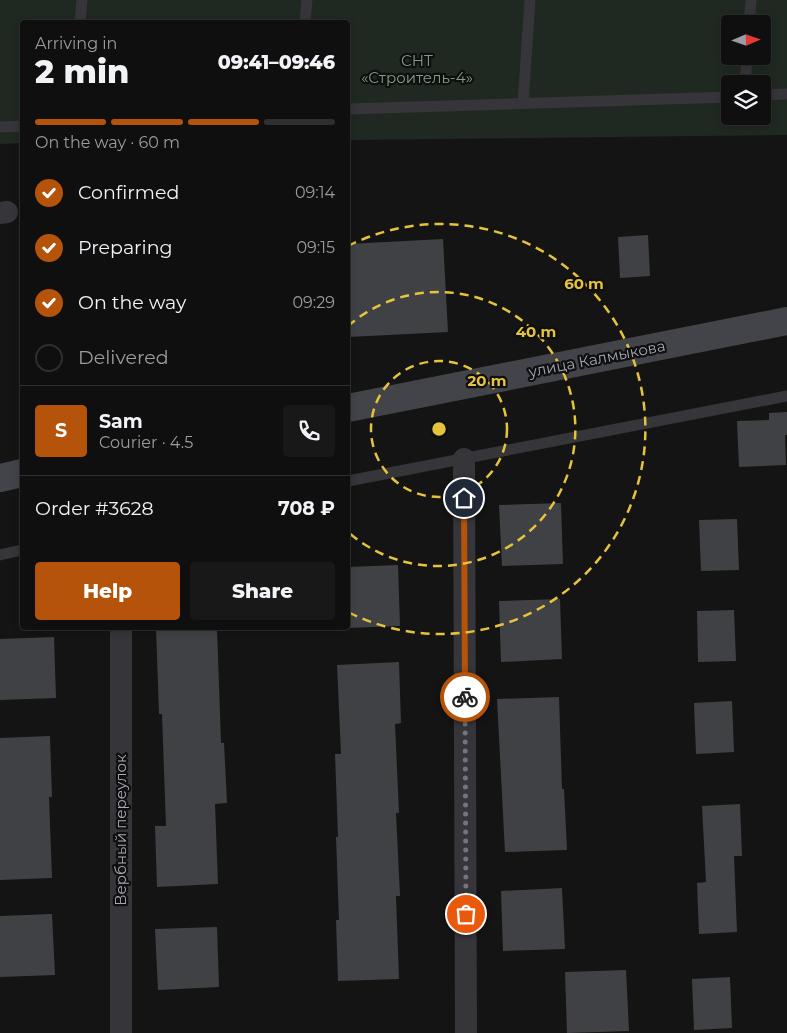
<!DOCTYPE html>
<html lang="en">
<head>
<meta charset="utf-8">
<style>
	:root { --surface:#0f0f10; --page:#181819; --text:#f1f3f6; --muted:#9b9c9f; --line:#2f2f30; --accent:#b45309 }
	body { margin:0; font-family:Montserrat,sans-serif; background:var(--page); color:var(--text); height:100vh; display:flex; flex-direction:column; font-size:19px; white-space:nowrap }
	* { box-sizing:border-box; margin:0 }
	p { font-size:16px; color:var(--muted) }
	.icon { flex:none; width:28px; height:28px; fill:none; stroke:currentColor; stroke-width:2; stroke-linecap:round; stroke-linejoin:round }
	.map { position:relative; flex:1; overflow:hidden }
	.details { position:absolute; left:20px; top:20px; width:330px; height:610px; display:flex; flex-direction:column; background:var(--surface); border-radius:5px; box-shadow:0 2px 8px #0003,0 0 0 1px var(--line) }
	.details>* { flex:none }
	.needle { width:32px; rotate:88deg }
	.buttons { position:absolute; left:721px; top:15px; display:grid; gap:10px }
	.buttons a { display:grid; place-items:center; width:50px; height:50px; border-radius:5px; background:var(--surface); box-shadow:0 2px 8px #0003,0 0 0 1px var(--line); font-size:25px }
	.pin { position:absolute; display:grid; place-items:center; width:42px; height:42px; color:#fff; margin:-21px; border:2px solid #fff; border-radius:50%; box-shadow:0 1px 5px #0007 }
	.courier { position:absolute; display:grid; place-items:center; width:50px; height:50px; margin:-25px; border:4px solid #b45309; border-radius:50%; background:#fff; color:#222; box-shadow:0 1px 6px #0007 }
	.overview em { font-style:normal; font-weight:800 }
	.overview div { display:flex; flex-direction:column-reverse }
	.overview { display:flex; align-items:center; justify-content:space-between; height:85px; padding:0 15px }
	h1 { font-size:32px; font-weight:800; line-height:38px }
	.bar { display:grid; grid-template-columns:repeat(4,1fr); gap:8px 5px; align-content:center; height:60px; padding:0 15px }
	.bar i { height:6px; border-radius:4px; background:var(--line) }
	.bar .active { background:var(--accent) }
	.bar p { grid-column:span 4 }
	.line { display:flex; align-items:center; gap:12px; padding:0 15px; border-top:1px solid var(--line) }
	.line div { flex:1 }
	.round { display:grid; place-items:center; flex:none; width:52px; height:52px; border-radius:5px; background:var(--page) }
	ol { padding:0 15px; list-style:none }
	li { display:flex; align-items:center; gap:15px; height:55px }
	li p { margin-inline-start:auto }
	li .icon { padding:5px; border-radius:50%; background:var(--accent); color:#fff; stroke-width:4 }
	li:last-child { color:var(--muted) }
	li i { width:28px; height:28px; border:2px solid var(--line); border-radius:50% }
	.primary-button { display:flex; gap:10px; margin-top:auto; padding:10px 15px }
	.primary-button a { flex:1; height:58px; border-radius:5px; background:var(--accent); color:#fff; font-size:20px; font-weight:800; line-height:58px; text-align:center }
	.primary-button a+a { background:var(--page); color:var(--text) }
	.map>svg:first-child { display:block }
	.green { fill:#202822; fill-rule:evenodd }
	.building { fill:#404145 }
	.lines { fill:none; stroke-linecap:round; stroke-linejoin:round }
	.service { stroke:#35353a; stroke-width:11 }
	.minor { stroke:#35353a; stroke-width:22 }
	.secondary { stroke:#43444a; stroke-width:28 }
	.done { stroke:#73757d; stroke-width:5; stroke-dasharray:0 9 }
	.route { stroke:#b45309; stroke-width:6 }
	.ring { fill:none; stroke:#e5c43c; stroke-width:2.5; stroke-dasharray:9 6 }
	.labels { text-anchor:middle; stroke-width:4.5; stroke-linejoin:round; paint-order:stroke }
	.park-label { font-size:15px; fill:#7e9e85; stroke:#0f0f10 }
	.street-label { font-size:15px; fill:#a6a9b5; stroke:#0f0f10 }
	.centre { fill:#e5c43c; stroke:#0f0f10; stroke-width:2.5 }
	.ring-label { font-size:15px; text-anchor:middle; font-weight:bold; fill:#e5c43c; stroke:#0f0f10; stroke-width:4.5; stroke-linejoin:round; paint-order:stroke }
</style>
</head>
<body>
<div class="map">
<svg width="787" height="1033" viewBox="0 0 787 1033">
	<rect width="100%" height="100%" fill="#141415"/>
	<!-- green -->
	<path class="green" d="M0,0h787v135l-439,5v-118h-326v121l-22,1zM730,24h32v32h-32zM730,84h32v32h-32z"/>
	<!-- building -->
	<g class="building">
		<path d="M648,235l2,41 -30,2 -2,-41z"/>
		<path d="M443,239l5,93 -100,5v-93z"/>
		<path d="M787,412v23h-2l1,30 -47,2 -2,-46 32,-1v-7z"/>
		<path d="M561,503l2,61 -61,2 -3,-61z"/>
		<path d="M737,519l2,51 -38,1 -2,-51z"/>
		<path d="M398,565l2,61 -52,2v-61z"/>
		<path d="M560,599l2,60 -61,3 -2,-61z"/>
		<path d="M734,610l2,51 -38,1 -1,-51z"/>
		<path d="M156,628h61l4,115h3l3,60 -12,1 3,80 -61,3 -2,-61h11l-4,-112h-3z"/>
		<path d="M54,637l2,61 -56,2v-61z"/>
		<path d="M399,662l2,61 -6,1 4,89h-3l4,83h-4l3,83 -61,2 -2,-61h3l-3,-83h2l-3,-83h6l-4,-89z"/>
		<path d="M559,697l3,92h2l3,61 -62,2 -8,-153z"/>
		<path d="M732,701l2,51 -38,2 -2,-51z"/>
		<path d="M50,736l2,61h-3l3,81 -52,2v-142z"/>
		<path d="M740,804l2,52h-8l3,76 -38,2 -2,-51 9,-1 -4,-76z"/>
		<path d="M562,888l3,61 -62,2 -2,-60z"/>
		<path d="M52,914l3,61 -55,2v-61z"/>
		<path d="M217,927l2,60 -61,3 -3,-61z"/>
		<path d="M626,970l3,61 -62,2 -2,-61z"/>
		<path d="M730,977l2,51 -38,2 -2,-51z"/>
	</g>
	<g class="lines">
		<!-- service -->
		<g class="service">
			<path d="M80,22l2,-22"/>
			<path d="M305,22l2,-22"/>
			<path d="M749,24l2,-24"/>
			<path d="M745,84l2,-28"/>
			<path d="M762,95l25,-1"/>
			<path d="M523,103l7,-103"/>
			<path d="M348,109l382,-12"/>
			<path d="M0,127l22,-1"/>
			<path d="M348,481l439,-85"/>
			<path d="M0,555l22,-5"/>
		</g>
		<!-- minor -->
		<g class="minor">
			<path d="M0,213l7,-1"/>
			<path d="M464,459l2,574"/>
			<path d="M121,628v405"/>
		</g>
		<!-- secondary -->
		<g class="secondary">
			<path d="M348,408l439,-87"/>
			<path d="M0,478l22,-5"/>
		</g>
	</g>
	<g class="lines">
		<!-- done -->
		<path class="done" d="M465,697l1,217"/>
		<!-- route -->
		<path class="route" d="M464,498l1,199"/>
	</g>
	<!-- distance rings -->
	<g class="ring">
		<circle cx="439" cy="429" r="68"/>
		<path d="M348 326A137 137 0 1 1 348 532"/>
		<path d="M348 246A205 205 0 1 1 348 612"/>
	</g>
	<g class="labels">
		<!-- park labels -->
		<g class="park-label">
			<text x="417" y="66">СНТ<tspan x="417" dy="17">«Строитель-4»</tspan></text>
		</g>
		<!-- street labels -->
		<g class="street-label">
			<text transform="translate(597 359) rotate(-11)" y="5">улица Калмыкова</text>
			<text transform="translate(121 830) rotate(-90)" y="5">Вербный переулок</text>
		</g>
	</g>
	<circle cx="439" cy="429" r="8" class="centre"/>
	<g class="ring-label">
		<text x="584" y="289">60 m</text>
		<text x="536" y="337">40 m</text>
		<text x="487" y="386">20 m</text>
	</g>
</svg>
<div class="buttons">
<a><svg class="needle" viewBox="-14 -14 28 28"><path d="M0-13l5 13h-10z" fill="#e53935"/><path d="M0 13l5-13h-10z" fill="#9b9c9f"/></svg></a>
<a><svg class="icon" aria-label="layers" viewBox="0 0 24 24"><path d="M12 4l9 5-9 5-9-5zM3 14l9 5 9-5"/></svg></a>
</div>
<div class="pin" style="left:466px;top:914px;background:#ea580c"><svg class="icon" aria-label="bag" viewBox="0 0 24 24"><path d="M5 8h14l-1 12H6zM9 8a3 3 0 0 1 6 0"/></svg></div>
<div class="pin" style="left:464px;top:498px;background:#1f2937"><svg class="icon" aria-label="home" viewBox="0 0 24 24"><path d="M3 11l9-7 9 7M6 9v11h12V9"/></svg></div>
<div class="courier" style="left:465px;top:697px"><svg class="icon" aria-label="bike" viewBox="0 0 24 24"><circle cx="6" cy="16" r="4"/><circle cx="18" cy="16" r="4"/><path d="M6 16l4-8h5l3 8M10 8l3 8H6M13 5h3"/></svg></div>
<section class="details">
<div class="overview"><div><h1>2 min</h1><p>Arriving in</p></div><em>09:41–09:46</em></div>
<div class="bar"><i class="active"></i><i class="active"></i><i class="active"></i><i></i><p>On the way · 60 m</p></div>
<ol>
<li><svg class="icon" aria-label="check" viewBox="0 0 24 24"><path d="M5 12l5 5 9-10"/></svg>Confirmed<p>09:14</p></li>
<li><svg class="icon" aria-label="check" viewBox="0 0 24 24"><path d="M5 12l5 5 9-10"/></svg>Preparing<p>09:15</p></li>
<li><svg class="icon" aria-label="check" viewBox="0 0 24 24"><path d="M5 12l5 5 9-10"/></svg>On the way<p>09:29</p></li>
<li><i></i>Delivered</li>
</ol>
<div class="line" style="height:90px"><b class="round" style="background:var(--accent);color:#fff">S</b><div><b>Sam</b><p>Courier · 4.5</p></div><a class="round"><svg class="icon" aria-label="phone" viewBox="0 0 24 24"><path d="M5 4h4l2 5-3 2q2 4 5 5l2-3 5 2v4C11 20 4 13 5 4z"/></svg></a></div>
<div class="line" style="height:65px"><div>Order #3628</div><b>708 ₽</b></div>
<div class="primary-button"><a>Help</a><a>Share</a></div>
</section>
</div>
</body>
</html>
